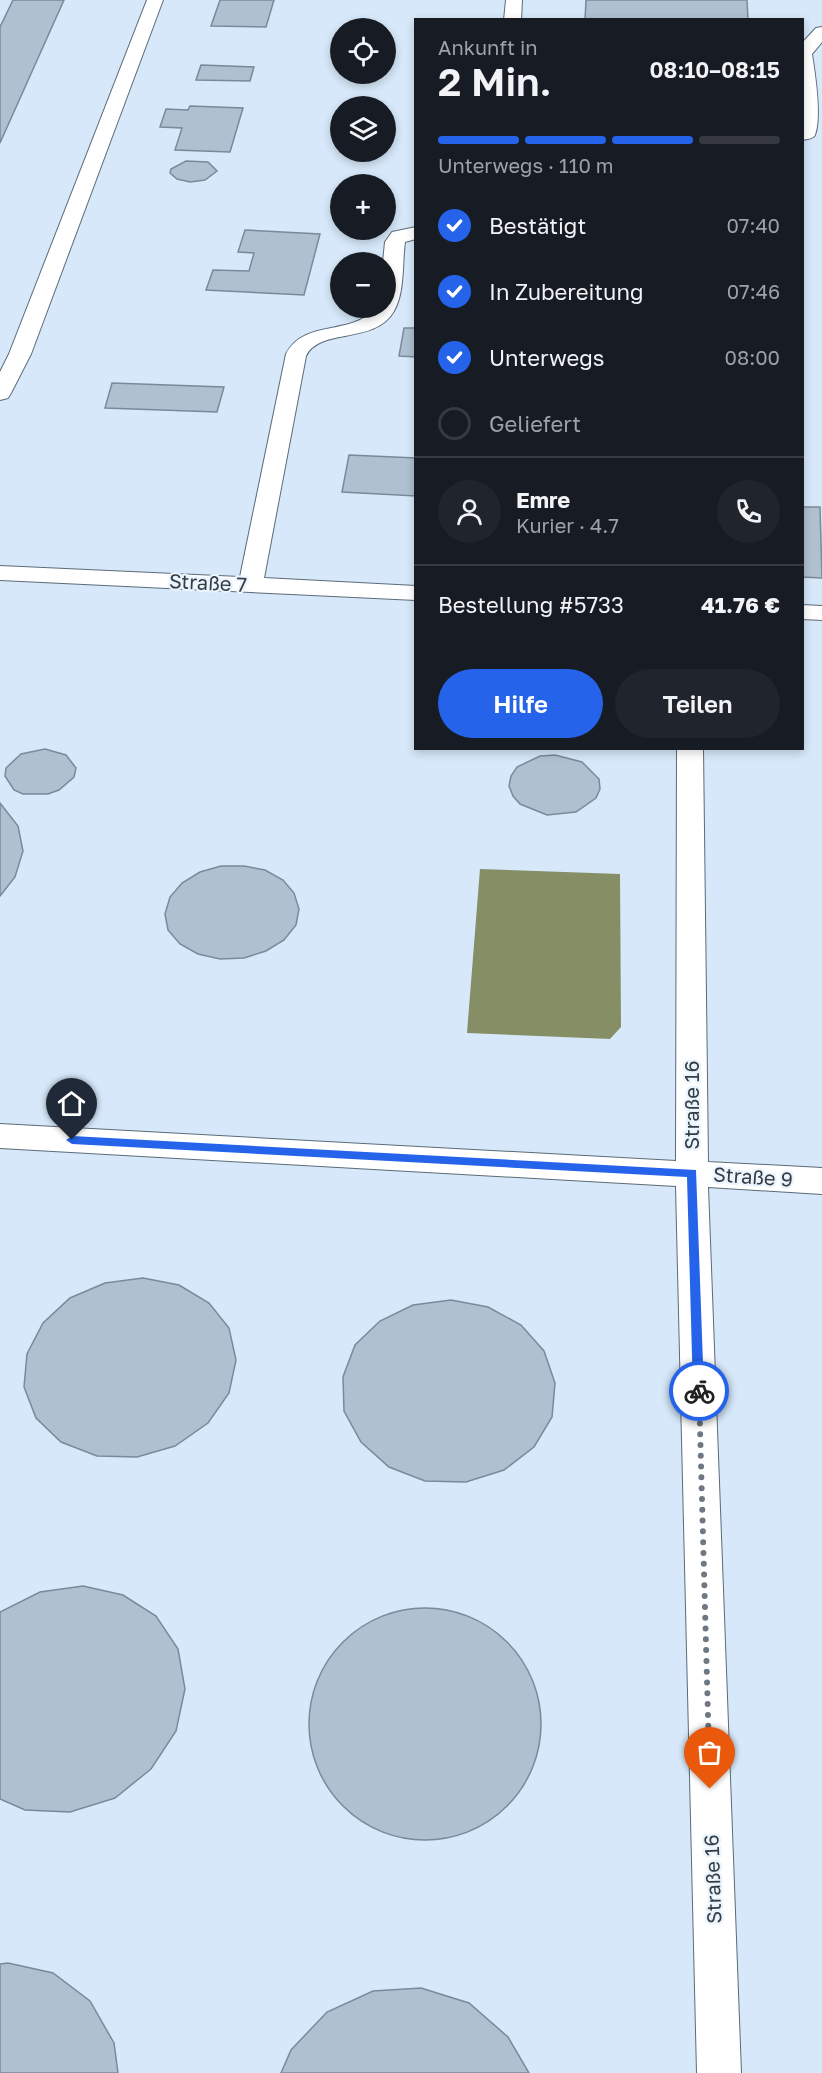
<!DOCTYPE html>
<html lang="de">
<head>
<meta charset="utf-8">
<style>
	:root { --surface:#171b24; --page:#20242c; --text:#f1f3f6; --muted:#9ea1a6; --line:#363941; --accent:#2563eb }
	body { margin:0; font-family:"Golos Text",sans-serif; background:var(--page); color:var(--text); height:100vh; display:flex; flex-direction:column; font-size:22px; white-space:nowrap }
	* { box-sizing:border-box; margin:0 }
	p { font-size:20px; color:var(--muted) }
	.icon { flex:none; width:33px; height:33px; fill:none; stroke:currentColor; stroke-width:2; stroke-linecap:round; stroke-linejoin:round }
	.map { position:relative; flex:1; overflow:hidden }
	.details { position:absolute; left:414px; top:18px; width:390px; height:732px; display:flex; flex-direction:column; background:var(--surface); border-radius:0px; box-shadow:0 3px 9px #0003 }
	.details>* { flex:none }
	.tools { position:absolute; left:330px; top:18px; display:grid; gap:12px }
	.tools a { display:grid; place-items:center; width:66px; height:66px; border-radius:50%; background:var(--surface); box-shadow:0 3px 9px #0003; font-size:30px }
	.pin { position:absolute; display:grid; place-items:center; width:51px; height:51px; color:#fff; margin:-62px -26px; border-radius:50% 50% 50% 0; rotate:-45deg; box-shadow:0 0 6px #0007 }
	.pin .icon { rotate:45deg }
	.courier { position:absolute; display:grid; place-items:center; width:60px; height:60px; margin:-30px; border:4px solid #2563eb; border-radius:50%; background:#fff; color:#222; box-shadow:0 2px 8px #0007 }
	.headline em { font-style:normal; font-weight:600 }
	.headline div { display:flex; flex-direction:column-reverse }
	.headline { display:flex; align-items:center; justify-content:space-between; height:102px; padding:0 24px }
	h1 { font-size:39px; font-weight:600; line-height:45px }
	.bar { display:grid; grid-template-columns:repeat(4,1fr); gap:9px 6px; align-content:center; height:72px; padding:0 24px }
	.bar i { height:8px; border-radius:4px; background:var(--line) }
	.bar .current { background:var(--accent) }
	.bar p { grid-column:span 4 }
	.line { display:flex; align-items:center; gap:15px; padding:0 24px; border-top:2px solid var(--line) }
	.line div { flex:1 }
	.round { display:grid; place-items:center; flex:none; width:63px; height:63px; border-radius:32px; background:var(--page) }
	ol { padding:0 24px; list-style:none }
	li { display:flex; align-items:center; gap:18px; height:66px }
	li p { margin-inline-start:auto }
	li .icon { padding:6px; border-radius:50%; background:var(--accent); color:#fff; stroke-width:4 }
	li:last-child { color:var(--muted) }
	li i { width:33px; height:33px; border:3px solid var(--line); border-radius:50% }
	.button { display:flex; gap:12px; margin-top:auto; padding:12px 24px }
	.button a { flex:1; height:69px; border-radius:36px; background:var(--accent); color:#fff; font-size:24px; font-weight:600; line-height:69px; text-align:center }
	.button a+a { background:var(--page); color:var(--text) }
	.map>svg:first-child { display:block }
	.water { fill:#858e65 }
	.building { fill:#afc0d1; stroke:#7a8a99; stroke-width:1.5 }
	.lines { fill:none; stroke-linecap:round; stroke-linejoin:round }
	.service-casing { stroke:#5b6b79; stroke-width:2 }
	.service { fill:#fff; fill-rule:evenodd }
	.route { fill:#2563eb }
	.done { stroke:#6d7882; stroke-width:6; stroke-dasharray:0 10.8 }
	.labels { text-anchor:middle; stroke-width:4.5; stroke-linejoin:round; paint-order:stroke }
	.street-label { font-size:20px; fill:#353c42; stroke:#e9f4fe }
</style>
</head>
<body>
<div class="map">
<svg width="822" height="2073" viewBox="0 0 822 2073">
	<rect width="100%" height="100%" fill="#d6e8f9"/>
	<!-- water -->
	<path class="water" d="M480,869l140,5 1,153 -11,12 -143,-6z"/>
	<!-- building -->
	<g class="building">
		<path d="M13,0h51l-64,143v-116z"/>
		<path d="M220,0h54l-8,27 -55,-1z"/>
		<path d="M586,0h161l1,20h-163z"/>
		<path d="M201,65l53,2 -4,14 -54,-1z"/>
		<path d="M190,106l53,2 -13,44 -55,-2 7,-22 -22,-1 6,-18 22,1z"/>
		<path d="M186,161l22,1 9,9 -12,9 -15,2 -13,-3 -7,-6 1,-4z"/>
		<path d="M245,230l75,4 -16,61 -98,-5 7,-20 36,1 5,-18 -16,-1z"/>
		<path d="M404,328h12v29l-17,-1z"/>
		<path d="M112,383l112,4 -7,25 -112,-4z"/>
		<path d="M349,455l67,3v38l-74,-4z"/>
		<path d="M802,507h18l2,71 -20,-1z"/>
		<path d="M45,749l21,6 10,13 -2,9 -15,13 -11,4h-25l-9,-4 -9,-14 1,-8 15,-14z"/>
		<path d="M555,755l27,7 17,17 1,10 -4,9 -20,14 -29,3 -27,-11 -7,-8 -4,-10 2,-10 6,-9 23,-11z"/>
		<path d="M0,803l18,23 5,25 -8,26 -15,19z"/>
		<path d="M221,866h23l21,4 18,10 11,13 5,16 -3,16 -12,15 -18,11 -22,7 -24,1 -22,-5 -18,-10 -12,-14 -3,-16 5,-17 12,-14 18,-11z"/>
		<path d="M143,1278l36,7 30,18 20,25 7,32 -7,33 -21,30 -33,23 -38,11 -40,-1 -36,-14 -25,-24 -12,-31 3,-33 16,-31 27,-25 35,-15z"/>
		<path d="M451,1300l37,7 33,18 23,26 11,32 -3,34 -18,30 -30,23 -38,12 -41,-1 -36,-14 -28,-25 -17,-31 -1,-34 12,-32 25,-24 33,-16z"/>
		<path d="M83,1586l40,9 33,21 22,33 7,40 -9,42 -25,38 -36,29 -45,14 -45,-2 -25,-11v-187l40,-20z"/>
		<circle cx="425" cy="1724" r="116"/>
		<path d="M8,1963l45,10 37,28 24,42 4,30h-118v-109z"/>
		<path d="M421,1988l48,15 39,34 21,36h-248l10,-23 36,-38 46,-21z"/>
	</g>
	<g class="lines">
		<defs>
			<g id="service">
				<path d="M147,0h16l-132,354 -20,39 -3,5 -8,2v-28l9,-18z"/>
				<path d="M506,0h16l-1,20h-17z"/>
				<path d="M822,27v15l-10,12c3,19 10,63 3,81 -2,4 -8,4 -13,5v-97l14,-15z"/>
				<path d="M416,227v12l-11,3c-3,21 0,50 -11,69 -19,34 -74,16 -88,45l-42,222 152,8v14l-416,-20v-14l240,11 46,-223c19,-36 66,-17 89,-46h11v-46h-3l2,-20 7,-10z"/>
				<path d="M802,605l20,1v14l-20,-1z"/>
				<path d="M677,748h26l5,414 114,6v26l-114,-7 33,886h-44l-21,-887 -676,-38v-24l676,37z"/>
			</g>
		</defs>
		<!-- service casing -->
		<use href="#service" class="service-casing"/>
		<!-- service -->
		<use href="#service" class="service"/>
	</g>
	<!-- route -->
	<path class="route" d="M72,1136l624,34 8,221 -5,4 -6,-4 -6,-214 -615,-33 -6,-4z"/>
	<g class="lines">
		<!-- done -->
		<path class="done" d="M699,1391l11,398"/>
	</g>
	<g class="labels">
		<!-- street labels -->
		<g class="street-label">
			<text transform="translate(208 583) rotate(3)" y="7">Straße 7</text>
			<text transform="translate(692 1105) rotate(-90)" y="7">Straße 16</text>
			<text transform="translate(753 1177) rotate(4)" y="7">Straße 9</text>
			<text transform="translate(713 1879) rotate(-92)" y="7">Straße 16</text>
		</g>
	</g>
</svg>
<div class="tools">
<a><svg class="icon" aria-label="locate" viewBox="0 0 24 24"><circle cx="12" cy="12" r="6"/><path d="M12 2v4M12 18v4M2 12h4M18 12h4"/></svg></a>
<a><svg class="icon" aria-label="layers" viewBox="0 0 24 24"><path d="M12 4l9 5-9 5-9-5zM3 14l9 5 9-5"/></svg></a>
<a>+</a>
<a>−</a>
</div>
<div class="pin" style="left:710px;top:1789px;background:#ea580c"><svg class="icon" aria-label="bag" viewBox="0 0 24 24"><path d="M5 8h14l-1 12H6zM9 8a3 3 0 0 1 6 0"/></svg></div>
<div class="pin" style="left:72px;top:1140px;background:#1f2937"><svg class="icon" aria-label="home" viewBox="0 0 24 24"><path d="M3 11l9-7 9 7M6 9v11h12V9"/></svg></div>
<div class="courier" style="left:699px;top:1391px"><svg class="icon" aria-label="bike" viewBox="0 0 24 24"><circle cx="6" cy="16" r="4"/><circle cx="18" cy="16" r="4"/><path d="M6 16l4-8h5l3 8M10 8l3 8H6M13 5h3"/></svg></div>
<section class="details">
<div class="headline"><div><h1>2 Min.</h1><p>Ankunft in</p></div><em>08:10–08:15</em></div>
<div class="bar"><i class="current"></i><i class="current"></i><i class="current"></i><i></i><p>Unterwegs · 110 m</p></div>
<ol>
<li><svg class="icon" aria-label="check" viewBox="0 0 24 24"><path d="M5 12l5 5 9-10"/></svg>Bestätigt<p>07:40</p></li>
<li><svg class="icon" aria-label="check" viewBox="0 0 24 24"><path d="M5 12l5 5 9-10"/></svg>In Zubereitung<p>07:46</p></li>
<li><svg class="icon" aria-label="check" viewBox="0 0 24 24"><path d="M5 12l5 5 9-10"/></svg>Unterwegs<p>08:00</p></li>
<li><i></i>Geliefert</li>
</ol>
<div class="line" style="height:108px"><a class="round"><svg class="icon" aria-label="person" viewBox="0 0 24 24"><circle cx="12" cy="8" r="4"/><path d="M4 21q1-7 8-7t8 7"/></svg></a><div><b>Emre</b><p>Kurier · 4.7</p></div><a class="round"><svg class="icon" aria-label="phone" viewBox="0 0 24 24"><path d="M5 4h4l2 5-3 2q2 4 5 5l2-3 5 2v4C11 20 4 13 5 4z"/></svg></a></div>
<div class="line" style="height:78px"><div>Bestellung #5733</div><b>41.76 €</b></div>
<div class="button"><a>Hilfe</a><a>Teilen</a></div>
</section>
</div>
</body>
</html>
